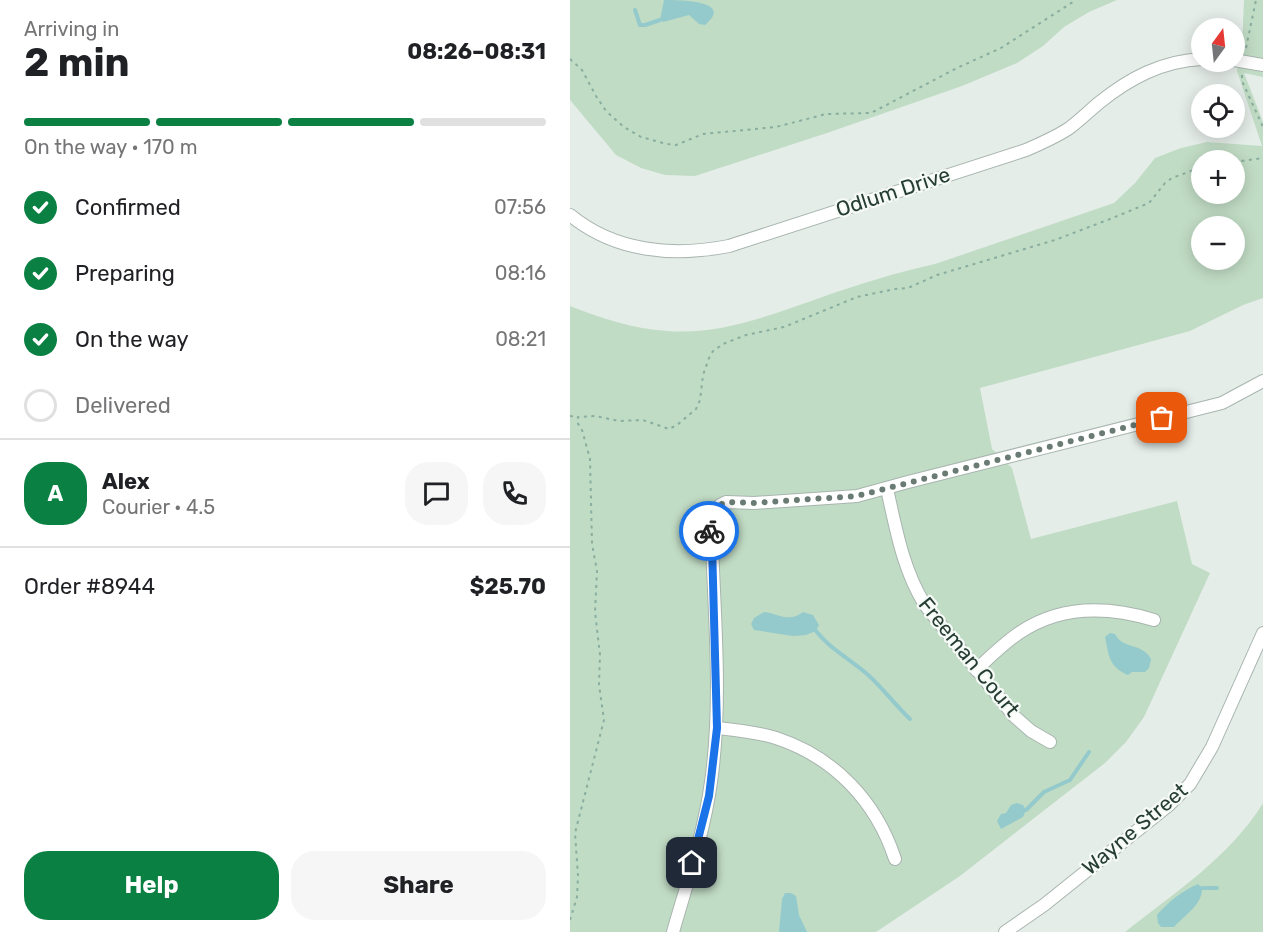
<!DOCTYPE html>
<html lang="en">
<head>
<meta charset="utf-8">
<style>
	:root { --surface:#fff; --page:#f6f6f6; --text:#202124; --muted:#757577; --line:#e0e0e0; --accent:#0b8043 }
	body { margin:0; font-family:Rubik,sans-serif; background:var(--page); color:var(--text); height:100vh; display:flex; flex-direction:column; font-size:22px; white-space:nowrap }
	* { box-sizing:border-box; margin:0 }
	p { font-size:20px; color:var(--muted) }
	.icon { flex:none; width:33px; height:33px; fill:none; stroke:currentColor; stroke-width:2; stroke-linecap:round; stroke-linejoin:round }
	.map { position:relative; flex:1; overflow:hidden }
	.drawer { display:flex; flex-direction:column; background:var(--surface); width:570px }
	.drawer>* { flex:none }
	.needle { width:39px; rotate:15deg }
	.fabs { position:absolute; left:621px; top:18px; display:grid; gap:12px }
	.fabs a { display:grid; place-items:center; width:54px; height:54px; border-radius:50%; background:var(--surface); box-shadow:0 3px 15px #0003; font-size:30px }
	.pin { position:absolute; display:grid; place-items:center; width:51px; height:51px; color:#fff; margin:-26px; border-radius:12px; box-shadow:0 3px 9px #0006 }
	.courier { position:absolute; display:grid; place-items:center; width:60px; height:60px; margin:-30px; border:4px solid #1a73e8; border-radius:50%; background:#fff; color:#222; box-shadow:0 2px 8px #0007 }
	.head em { font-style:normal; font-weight:700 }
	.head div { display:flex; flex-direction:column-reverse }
	.head { display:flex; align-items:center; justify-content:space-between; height:102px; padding:0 24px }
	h1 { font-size:39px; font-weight:700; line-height:45px }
	.bar { display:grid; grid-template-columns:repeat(4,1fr); gap:9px 6px; align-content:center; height:72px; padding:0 24px }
	.bar i { height:8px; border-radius:4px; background:var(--line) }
	.bar .active { background:var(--accent) }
	.bar p { grid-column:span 4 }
	.line { display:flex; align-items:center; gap:15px; padding:0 24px; border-top:2px solid var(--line) }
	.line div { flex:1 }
	.round { display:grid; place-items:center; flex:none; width:63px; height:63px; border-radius:24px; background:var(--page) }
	ol { padding:0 24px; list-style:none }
	li { display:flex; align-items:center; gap:18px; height:66px }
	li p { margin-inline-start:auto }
	li .icon { padding:6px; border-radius:50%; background:var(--accent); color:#fff; stroke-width:4 }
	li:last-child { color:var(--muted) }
	li i { width:33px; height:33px; border:3px solid var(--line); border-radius:50% }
	.action { display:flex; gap:12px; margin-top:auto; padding:12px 24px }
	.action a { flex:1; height:69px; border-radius:24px; background:var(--accent); color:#fff; font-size:24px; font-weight:700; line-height:69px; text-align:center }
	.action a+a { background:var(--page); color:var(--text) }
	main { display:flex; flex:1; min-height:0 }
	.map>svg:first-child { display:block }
	.green { fill:#c1dcc5; fill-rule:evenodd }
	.water { fill:#94cacc }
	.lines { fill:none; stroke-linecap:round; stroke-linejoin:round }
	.stream { stroke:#94cacc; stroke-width:4 }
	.minor-casing { stroke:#a8b5af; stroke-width:14 }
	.path { stroke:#89ad9e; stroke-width:2; stroke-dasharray:3 4.5; stroke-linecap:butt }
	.minor { stroke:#fff; stroke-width:12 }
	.done { stroke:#697b73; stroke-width:6; stroke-dasharray:0 10.8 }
	.route { stroke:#1a73e8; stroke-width:8 }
	.labels { text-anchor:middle; stroke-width:4.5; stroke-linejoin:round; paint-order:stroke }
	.street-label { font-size:21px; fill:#263d34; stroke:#f6faf7 }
</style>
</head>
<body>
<main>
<section class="drawer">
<div class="head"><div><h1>2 min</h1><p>Arriving in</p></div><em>08:26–08:31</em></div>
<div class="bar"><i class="active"></i><i class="active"></i><i class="active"></i><i></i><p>On the way · 170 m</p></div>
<ol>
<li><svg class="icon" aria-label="check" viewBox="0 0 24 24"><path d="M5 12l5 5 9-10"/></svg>Confirmed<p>07:56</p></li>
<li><svg class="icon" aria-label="check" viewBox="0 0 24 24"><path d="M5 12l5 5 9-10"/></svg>Preparing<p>08:16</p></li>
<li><svg class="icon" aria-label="check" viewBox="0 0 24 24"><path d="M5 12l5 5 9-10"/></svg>On the way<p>08:21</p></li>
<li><i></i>Delivered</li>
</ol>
<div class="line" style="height:108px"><b class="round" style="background:var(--accent);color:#fff">A</b><div><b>Alex</b><p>Courier · 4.5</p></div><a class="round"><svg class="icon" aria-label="chat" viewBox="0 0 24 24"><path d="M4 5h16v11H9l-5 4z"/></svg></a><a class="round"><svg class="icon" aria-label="phone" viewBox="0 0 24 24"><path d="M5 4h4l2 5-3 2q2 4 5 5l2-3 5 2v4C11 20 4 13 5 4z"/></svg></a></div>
<div class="line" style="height:78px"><div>Order #8944</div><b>$25.70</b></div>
<div class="action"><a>Help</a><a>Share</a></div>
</section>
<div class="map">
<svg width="693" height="932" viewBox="0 0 693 932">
	<rect width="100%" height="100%" fill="#e5ede9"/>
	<!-- green -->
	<g class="green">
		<path d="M0,0h547l-28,12 -25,15 -21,19 -26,17 -55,23 -132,46 -135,44 -30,-1 -24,-7 -25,-13 -46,-55z"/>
		<path d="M674,0h19v77l-19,-4 19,49v176l-20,7 -53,26 -210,57 12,61 20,19 19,71 146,-38 15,63 18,9 -66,144 -18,25 -21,21 -145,113 -84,56h-306v-626c31,12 64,23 97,25 52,4 101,-15 150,-32 38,-14 78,-26 118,-35l179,-61 21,-20 20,-25 26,-10 26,-6 55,4 -25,-75 5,-23zM632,160h32v34h-32zM632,226h32v34h-32z"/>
		<path d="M693,803v129h-138c49,-39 105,-75 138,-129z"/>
	</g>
	<!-- water -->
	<g class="water">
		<path d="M94,0c13,0 72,0 41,25l-6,-1 -10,-9 -26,7 -3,-2z"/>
		<path d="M194,612c16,2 24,11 39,0l10,3 6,10 -3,6 -10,4 -13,1 -39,-6 -3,-6 3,-6z"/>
		<path d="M540,633l5,1c8,16 27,8 36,25l-2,9 -4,4h-13l-4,3c-19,-8 -19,-19 -23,-38z"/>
		<path d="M447,803l6,2 3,5 -3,7 -22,12 -4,-8 4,-7 5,-1 5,-8z"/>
		<path d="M628,884l4,4c1,16 -18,28 -28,39h-13l-3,-4 -1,-8c11,-13 25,-24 41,-31z"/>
		<path d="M215,893h6l5,3 3,19 8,17h-28l3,-33z"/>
	</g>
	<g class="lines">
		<!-- stream -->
		<g class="stream">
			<path d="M65,10l5,15h5l15,-5"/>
			<path d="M246,631c16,20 33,27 51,43 16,14 28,31 43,45"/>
			<path d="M456,810l18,-18 26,-12 19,-28"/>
			<path d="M632,888h15"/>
		</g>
		<defs>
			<g id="minor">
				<path d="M664,60l29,5"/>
				<path d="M0,215c45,37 103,42 159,31l297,-96c14,-6 28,-12 42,-21 11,-8 21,-18 32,-27 30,-24 62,-41 102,-43"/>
				<path d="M317,489c9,40 16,81 38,116l89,111 17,15 19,11"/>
				<path d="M406,670c14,-13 27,-26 43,-37 41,-28 89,-27 135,-13"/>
				<path d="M147,728c19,2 40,4 59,10 58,19 100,63 119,121"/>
				<path d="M103,932c14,-49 31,-99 38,-150 11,-78 4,-158 1,-237l-4,-18 1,-10 11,-12 6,-3 28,1 103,-7 51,-14 314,-79 41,-22"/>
				<path d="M435,932l39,-27 125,-100 21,-21 22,-37 51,-114"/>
			</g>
		</defs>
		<!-- minor casing -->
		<use href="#minor" class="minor-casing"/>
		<!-- path -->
		<g class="path">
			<path d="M676,48l10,-48"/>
			<path d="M0,59l12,11 14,26 10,15 18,16 17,10 26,7 9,1 27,-11 73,-7 50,-13 45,-1 86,-45 44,-20 75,-48"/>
			<path d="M672,75v6l21,46"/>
			<path d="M664,162l29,-4"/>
			<path d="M0,416l8,1"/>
			<path d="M0,920l7,-23 1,-21 -3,-43 29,-113 -5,-35 1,-30 -5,-43 2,-41 -5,-27 -2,-85 -8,-29 -5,-8 1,-5 17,-1 24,5 24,-1 26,9 8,-4 19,-16 4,-9 3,-25 6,-17 4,-7 10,-7 23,-9 38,-8 73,-30 38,-8 13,-1 29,-13 118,-35 55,-21 39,-16 16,-20 7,-5 30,-11"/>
		</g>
		<!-- minor -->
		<use href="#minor" class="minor"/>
	</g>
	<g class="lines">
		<!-- done -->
		<path class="done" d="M139,531v-14l11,-12 6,-3 28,1 103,-7 305,-78"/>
		<!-- route -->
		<path class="route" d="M122,863l17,-67 8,-68 -5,-183 -3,-14"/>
	</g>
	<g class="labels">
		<!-- street labels -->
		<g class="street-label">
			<text transform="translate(323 192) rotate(-18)" y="7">Odlum Drive</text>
			<text transform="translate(399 657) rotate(51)" y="7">Freeman Court</text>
			<text transform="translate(565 829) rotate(-40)" y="7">Wayne Street</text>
		</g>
	</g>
</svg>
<div class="fabs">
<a><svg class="needle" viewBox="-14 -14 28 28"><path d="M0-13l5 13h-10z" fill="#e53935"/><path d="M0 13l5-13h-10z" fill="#757577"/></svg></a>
<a><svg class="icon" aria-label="locate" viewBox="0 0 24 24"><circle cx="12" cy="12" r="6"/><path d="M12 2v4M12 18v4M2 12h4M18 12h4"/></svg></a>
<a>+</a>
<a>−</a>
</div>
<div class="pin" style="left:592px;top:418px;background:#ea580c"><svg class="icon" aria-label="bag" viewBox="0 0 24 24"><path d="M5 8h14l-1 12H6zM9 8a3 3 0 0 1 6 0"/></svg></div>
<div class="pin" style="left:122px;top:863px;background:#1f2937"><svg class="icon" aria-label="home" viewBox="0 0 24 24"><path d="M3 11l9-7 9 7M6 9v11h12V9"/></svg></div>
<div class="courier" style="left:139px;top:531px"><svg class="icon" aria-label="bike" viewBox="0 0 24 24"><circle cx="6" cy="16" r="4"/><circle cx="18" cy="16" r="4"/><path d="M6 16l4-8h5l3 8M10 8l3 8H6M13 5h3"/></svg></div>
</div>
</main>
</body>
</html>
